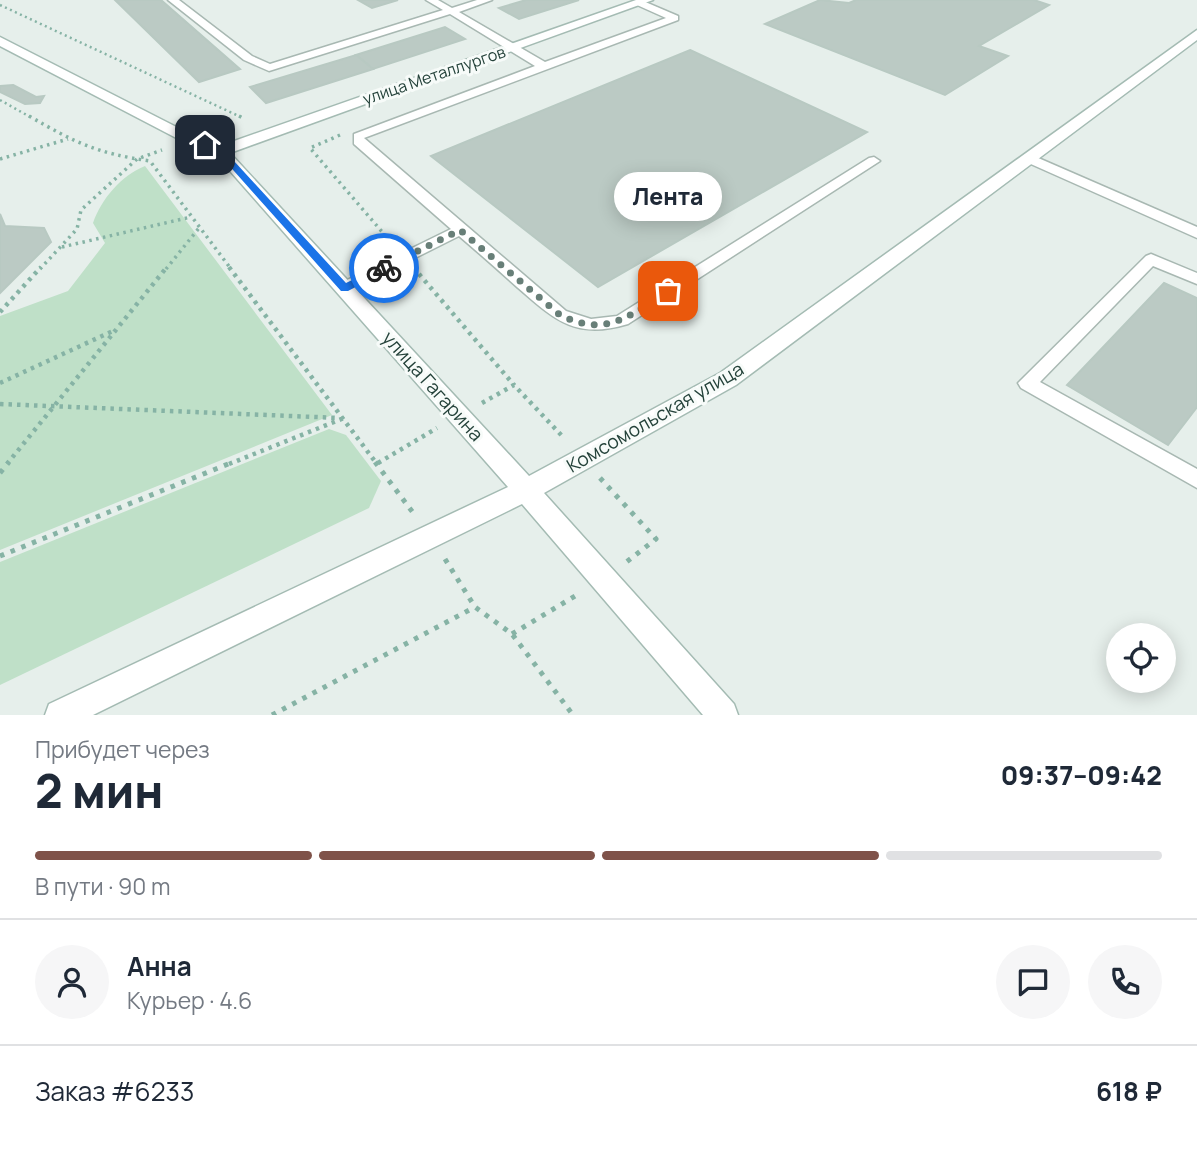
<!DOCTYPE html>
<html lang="ru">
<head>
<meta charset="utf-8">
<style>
	:root { --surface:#fff; --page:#f6f6f7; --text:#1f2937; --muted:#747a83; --line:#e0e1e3; --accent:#7f5249 }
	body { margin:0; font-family:Manrope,sans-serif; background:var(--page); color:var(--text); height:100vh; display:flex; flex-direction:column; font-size:26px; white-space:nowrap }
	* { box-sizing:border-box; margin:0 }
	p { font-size:23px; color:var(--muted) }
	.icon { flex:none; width:38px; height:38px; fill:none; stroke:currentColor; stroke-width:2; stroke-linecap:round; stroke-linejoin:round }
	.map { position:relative; height:715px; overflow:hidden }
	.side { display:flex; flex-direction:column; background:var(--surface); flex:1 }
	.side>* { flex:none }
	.tools { position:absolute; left:1106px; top:623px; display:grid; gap:14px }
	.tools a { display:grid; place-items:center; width:70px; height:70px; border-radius:50%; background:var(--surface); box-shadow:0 4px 18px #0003; font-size:35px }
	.pin { position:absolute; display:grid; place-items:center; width:60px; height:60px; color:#fff; margin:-30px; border-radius:14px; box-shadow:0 4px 10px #0006 }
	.courier { position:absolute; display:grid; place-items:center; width:70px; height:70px; margin:-35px; border:5px solid #1a73e8; border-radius:50%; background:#fff; color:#222; box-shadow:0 2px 9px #0007 }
	.bubble { position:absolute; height:49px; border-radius:24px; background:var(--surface); box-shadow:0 4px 18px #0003; font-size:23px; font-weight:800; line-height:49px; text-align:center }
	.head em { font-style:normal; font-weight:800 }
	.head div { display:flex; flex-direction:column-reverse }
	.head { display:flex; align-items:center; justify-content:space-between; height:119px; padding:0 35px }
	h1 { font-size:46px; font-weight:800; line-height:52px }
	.bar { display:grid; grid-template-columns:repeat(4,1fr); gap:10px 7px; align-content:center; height:84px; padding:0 35px }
	.bar i { height:9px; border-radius:5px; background:var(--line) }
	.bar .on { background:var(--accent) }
	.bar p { grid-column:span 4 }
	.line { display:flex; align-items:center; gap:18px; padding:0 35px; border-top:2px solid var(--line) }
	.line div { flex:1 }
	.round { display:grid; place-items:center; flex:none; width:74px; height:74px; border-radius:37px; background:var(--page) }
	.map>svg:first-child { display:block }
	.green { fill:#bfe0c8 }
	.building { fill:#bbcac4; stroke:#b8c9c2; stroke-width:2 }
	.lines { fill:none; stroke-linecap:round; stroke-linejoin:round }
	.lane-casing { stroke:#a8b8b2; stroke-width:3 }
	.secondary-casing { stroke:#a4bbb3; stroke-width:3 }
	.path-far3 { stroke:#86b3a5; stroke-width:2.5; stroke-dasharray:2 3.5; stroke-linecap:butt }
	.path-far2 { stroke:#86b3a5; stroke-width:3.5; stroke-dasharray:2.5 4.5; stroke-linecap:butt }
	.path-far1 { stroke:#86b3a5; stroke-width:4.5; stroke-dasharray:3.5 5; stroke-linecap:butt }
	.path { stroke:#86b3a5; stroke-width:5; stroke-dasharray:4.5 7; stroke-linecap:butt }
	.lane { fill:#fff; fill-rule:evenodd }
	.secondary { fill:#fff; fill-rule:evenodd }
	.route { fill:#1a73e8 }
	.done { stroke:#687f78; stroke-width:7; stroke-dasharray:0 12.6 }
	.labels { text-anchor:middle; stroke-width:6; stroke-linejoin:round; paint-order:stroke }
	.far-street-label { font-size:16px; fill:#24423a; stroke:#f7fbf9 }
	.street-label { font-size:19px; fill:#24423a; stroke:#f7fbf9 }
</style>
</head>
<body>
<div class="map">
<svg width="1197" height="715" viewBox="0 0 1197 715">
	<rect width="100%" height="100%" fill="#e6efeb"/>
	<!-- green -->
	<g class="green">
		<path d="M145,166l187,249 -332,135v-234l68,-25 37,-48 -12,-20c9,-25 28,-47 52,-57z"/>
		<path d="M329,429l17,6 35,46 -12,27 -369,177v-123z"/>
	</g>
	<!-- building -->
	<g class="building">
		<path d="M115,0h46l79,69 -41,13z"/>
		<path d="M358,0h40l-26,8z"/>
		<path d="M526,0h53l-60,19 -20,-11z"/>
		<path d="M820,0l29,3 7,-3h178l15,5 -70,41 29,10 -63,39 -180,-71z"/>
		<path d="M445,27l20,12 -92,30 -17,-14z"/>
		<path d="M690,50l177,82 -269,155 -167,-131z"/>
		<path d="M356,55l17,14 -107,34 -16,-16z"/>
		<path d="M13,85l23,12 8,-1 -4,7 -15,1 -25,-12v-6z"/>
		<path d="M0,214l5,12 39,2 7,14 -51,51z"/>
		<path d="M1164,283l33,15v109l-29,38 -101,-60z"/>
	</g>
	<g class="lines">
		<defs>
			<g id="lane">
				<path d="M168,0h11l73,56 18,8 173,-54 -17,-10h12l14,8 25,-8h15l-33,12 86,50 121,-44 -29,-13v-4h6l35,15v4l-314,118 202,173 25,8 26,-3 252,-158 5,-1 6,4 -252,163c-53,16 -73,-4 -111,-37 -19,-17 -38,-34 -58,-51l-114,57 -6,-1 -2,-4 2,-4 112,-55 -97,-85v-10l181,-68 -85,-52 -181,57 -25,-11z"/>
				<path d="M1029,154l168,73v11l-173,-77v-6z"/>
				<path d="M1151,254l46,19v11l-44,-18 -113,116 157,87v19l-176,-100 -3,-5 128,-127z"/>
			</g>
			<path id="secondary" d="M636,0h17l-423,153 299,323 191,-103 477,-343v10l-461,345 -192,108 190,211 4,11h-35l-181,-211 -429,211h-48l4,-11 459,-217 -293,-333 -31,-12 -184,-96v-9l194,99 26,10z"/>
		</defs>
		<!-- lane casing -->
		<use href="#lane" class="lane-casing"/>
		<!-- secondary casing -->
		<use href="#secondary" class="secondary-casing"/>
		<!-- path-far3 -->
		<g class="path-far3">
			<path d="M0,5l243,113"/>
			<path d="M0,100l32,18"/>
		</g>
		<!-- path-far2 -->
		<g class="path-far2">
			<path d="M29,116c47,27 67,37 121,45l81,108"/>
			<path d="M239,116l4,2"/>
			<path d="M340,135l-30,13 80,93"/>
			<path d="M0,159l68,-20"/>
			<path d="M62,247l129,-30"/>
			<path d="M40,269l37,-40 4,-19 56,-51 25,-9"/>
			<path d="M166,269l33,-41"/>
		</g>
		<!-- path-far1 -->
		<g class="path-far1">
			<path d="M229,267l148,197"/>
			<path d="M419,274l95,111"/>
			<path d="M0,312l41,-45"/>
			<path d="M0,383l115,-53"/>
			<path d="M482,403l32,-18 50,53"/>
			<path d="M0,404l339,14"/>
			<path d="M378,463l59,-35"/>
			<path d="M7,464l160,-197"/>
			<path d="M229,464l115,-46"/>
		</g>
		<!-- path -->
		<g class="path">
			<path d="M375,462l39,52"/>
			<path d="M0,473l9,-11"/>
			<path d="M600,478l56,61 -31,24"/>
			<path d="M0,556l233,-94"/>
			<path d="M445,559l30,48 37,27 61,81"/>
			<path d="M512,634l68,-41"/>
			<path d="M272,715l203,-108"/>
		</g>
		<!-- lane -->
		<use href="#lane" class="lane"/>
		<!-- secondary -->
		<use href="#secondary" class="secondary"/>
	</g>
	<!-- route -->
	<path class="route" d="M202,143l21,6 123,134 35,-17h7v4l-40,21h-7l-123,-138 -16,-6z"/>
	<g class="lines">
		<!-- done -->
		<path class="done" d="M384,268l76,-38 100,85c46,23 69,1 108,-24"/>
	</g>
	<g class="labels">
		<!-- far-street labels -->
		<g class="far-street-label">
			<text transform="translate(434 75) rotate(-19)" y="6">улица Металлургов</text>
		</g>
		<!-- street labels -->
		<g class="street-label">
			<text transform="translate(433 386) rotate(48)" y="7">улица Гагарина</text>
			<text transform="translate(655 417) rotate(-30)" y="7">Комсомольская улица</text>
		</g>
	</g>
</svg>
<div class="tools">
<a><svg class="icon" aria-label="locate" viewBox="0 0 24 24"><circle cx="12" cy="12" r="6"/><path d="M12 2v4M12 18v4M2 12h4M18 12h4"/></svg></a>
</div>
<div class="pin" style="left:668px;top:291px;background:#ea580c"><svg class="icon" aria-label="bag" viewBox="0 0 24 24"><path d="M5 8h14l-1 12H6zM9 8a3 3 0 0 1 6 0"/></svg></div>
<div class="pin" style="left:205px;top:145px;background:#1f2937"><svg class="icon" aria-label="home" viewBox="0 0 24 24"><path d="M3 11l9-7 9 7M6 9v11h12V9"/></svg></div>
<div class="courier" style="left:384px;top:268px"><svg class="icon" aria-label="bike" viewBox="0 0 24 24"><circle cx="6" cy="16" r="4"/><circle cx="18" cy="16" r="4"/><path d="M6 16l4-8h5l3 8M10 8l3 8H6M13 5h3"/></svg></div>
<div class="bubble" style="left:614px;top:172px;width:108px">Лента</div>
</div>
<section class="side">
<div class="head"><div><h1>2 мин</h1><p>Прибудет через</p></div><em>09:37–09:42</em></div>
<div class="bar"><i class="on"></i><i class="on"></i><i class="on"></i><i></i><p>В пути · 90 m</p></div>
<div class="line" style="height:126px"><a class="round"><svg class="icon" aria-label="person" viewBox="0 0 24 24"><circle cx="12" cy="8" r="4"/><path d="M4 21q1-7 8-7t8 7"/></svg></a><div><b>Анна</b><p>Курьер · 4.6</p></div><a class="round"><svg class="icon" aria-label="chat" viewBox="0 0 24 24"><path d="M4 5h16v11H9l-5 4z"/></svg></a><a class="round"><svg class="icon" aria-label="phone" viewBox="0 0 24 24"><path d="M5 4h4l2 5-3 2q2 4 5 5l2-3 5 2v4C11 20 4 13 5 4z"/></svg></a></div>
<div class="line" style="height:91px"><div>Заказ #6233</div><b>618 ₽</b></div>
</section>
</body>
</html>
